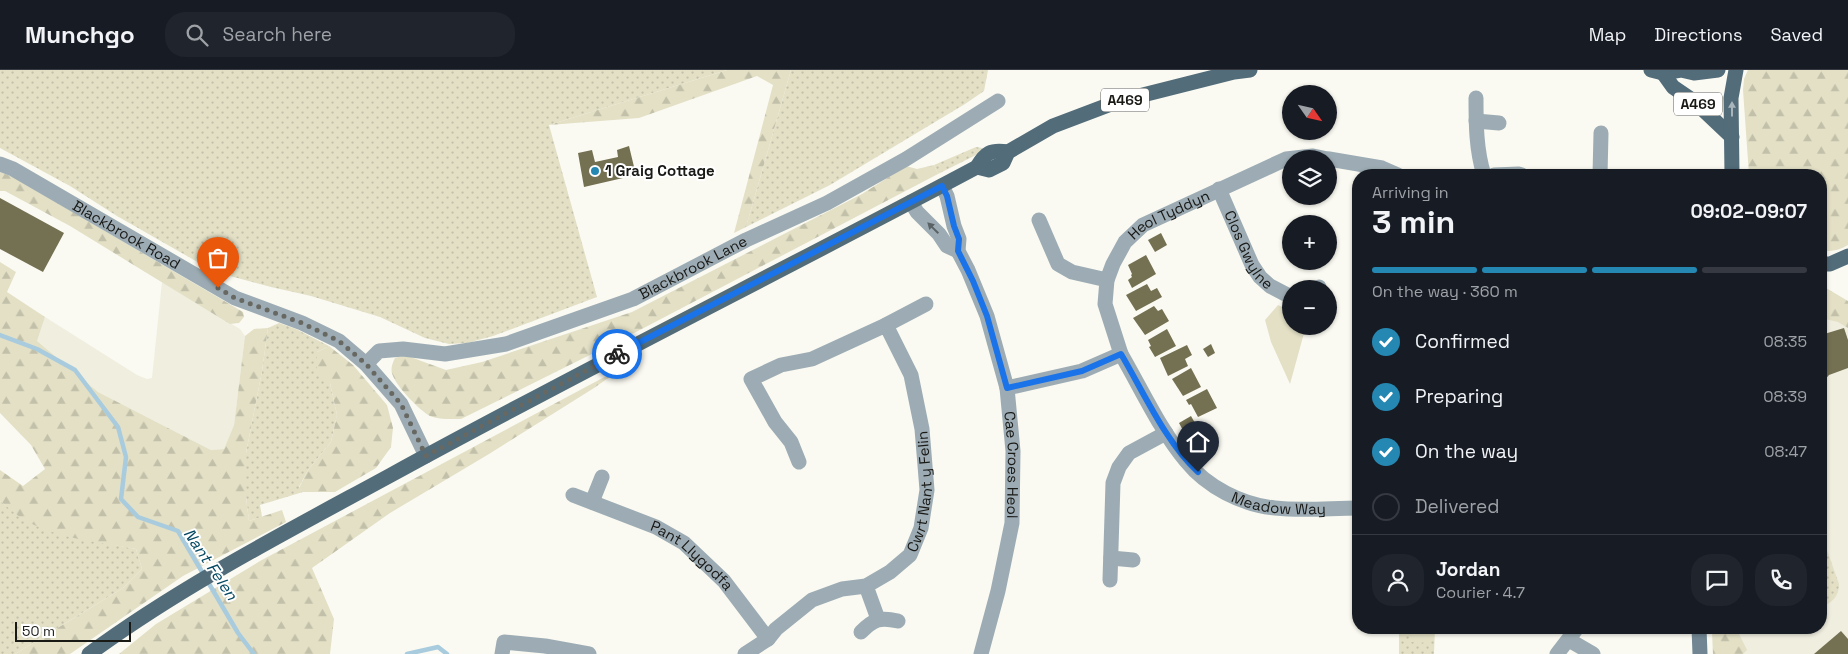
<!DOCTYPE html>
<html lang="en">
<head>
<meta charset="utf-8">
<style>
	:root { --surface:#171b24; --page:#20242c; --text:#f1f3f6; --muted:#9ea1a6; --line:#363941; --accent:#2588b2 }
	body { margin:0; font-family:"Space Grotesk",sans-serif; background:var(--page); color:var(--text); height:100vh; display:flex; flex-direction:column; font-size:19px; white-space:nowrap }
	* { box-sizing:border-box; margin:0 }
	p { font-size:16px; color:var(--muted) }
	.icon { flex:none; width:28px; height:28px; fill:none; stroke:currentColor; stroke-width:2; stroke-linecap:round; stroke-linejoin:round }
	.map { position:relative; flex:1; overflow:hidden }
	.panel { position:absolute; left:1352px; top:99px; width:475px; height:465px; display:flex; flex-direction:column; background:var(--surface); border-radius:20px; box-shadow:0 1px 4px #0004 }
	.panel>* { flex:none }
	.needle { width:32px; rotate:124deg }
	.controls { position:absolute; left:1282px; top:15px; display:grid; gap:10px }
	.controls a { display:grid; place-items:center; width:55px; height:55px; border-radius:50%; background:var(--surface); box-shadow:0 1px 4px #0004; font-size:25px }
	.scale { position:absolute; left:15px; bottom:12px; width:116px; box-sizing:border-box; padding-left:5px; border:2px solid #191916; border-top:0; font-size:14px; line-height:18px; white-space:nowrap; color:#191916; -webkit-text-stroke:4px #fff; paint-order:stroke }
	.pin { position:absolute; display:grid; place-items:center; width:42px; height:42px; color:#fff; margin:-51px -21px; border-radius:50% 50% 50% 0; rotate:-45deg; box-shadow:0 0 5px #0007 }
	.pin .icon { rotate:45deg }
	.courier { position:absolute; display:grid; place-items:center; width:50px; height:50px; margin:-25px; border:4px solid #1a73e8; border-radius:50%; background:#fff; color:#222; box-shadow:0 1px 6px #0007 }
	.overview em { font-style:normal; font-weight:700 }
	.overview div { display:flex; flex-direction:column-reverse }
	.overview { display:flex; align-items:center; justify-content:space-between; height:85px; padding:0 20px }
	h1 { font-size:32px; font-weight:700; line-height:38px }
	.bar { display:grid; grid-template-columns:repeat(4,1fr); gap:8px 5px; align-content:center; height:60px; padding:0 20px }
	.bar i { height:6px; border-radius:4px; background:var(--line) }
	.bar .current { background:var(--accent) }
	.bar p { grid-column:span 4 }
	.line { display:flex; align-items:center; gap:12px; padding:0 20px; border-top:1px solid var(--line) }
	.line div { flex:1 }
	.round { display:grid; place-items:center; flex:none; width:52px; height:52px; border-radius:20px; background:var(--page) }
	ol { padding:0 20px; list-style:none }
	li { display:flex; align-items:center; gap:15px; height:55px }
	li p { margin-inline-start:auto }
	li .icon { padding:5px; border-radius:50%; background:var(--accent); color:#fff; stroke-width:4 }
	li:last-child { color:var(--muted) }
	li i { width:28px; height:28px; border:2px solid var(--line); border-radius:50% }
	header { display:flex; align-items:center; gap:30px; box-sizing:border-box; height:70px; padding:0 25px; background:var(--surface); border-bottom:1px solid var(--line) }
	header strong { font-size:24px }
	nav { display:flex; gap:28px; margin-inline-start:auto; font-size:18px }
	.search { width:350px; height:45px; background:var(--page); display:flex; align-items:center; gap:12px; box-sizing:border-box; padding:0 18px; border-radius:20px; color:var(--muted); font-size:19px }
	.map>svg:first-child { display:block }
	.built { fill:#efeedf }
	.grass { fill:url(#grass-dots) }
	.forest { fill:url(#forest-firs) }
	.park { fill:#e3e0c6 }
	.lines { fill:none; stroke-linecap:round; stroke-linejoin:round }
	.stream { stroke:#a9cbde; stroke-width:4.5 }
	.building { fill:#747052 }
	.minor { stroke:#9dacb4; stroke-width:15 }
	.secondary { stroke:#718692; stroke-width:15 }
	.primary { stroke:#526c7a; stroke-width:15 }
	.oneway { fill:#a8b6bc }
	.oneway2 { fill:#5b6265 }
	.done { stroke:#686863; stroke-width:5; stroke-dasharray:0 9 }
	.route { stroke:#1a73e8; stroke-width:6 }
	.poi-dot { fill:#2588b2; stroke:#fff; stroke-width:2 }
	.labels { text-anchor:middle; stroke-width:4; stroke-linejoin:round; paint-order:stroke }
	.shield { fill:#fff; stroke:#5e5e5c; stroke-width:1 }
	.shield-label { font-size:14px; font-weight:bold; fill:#191916 }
	.poi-label { font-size:15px; font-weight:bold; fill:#191916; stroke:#fff; text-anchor:start }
	.street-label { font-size:15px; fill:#191916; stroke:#fff }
	.water-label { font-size:16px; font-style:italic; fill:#054862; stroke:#fff }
</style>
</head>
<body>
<header>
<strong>Munchgo</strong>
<div class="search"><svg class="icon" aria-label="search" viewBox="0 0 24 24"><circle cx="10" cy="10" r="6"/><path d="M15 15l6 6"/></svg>Search here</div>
<nav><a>Map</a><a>Directions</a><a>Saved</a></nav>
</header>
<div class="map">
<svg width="1848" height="584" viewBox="0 0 1848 584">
	<defs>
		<pattern id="grass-dots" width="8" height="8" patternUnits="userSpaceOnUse" patternTransform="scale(1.25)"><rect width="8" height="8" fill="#e3e0c6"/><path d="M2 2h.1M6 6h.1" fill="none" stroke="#c2c0a9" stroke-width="1.8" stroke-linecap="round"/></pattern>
		<pattern id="forest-firs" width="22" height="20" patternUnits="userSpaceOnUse" patternTransform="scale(1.25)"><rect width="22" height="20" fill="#e3e0c6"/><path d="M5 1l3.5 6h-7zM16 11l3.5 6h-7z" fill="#c2c0a9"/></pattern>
	</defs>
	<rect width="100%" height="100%" fill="#fafaf2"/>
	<!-- built -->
	<g class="built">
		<path d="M162,212l78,47 5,7 -11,89 -10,24 -13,1 -113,-58 -61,-51 8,-24 92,58 10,4 5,-1z"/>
		<path d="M1821,219l27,16v349h-135l-1,-26h109z"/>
	</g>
	<!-- grass -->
	<g class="grass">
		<path d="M0,0h727l-178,55 48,172 -104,39 -26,7 -18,1 -24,-6 -45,-21 -69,-21 -40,-9 -56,-15 -98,-56 -47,-30 -70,-38z"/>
		<path d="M791,0h197l-4,21 -19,13 -135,81 -84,42z"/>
		<path d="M976,77l6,1 2,3 -46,23 -4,-9z"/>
		<path d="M279,253l17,6 33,17 -12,6 13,31 7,32 -6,27 -23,28 -9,17 4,5 -43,13 2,12 -13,4 -3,-24v-44l16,-82 6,-43z"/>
		<path d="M0,431l24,18 55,19 57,11 6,20 -19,19 -108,66h-15z"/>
		<path d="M1821,457l6,23 12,34c0,13 -7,18 -18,24z"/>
		<path d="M1399,558h36l-1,26h-35z"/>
	</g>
	<!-- forest -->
	<g class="forest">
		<path d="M727,0h64l-45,157 -12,6 39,-148 -16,-9 -118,42 -90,7z"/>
		<path d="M1748,0h100v175c-8,5 -17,7 -27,6v-76h-72l-6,-85 1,-11z"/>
		<path d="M934,95l4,9 -300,157 -177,88c-10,0 -22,1 -31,-3 -11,-6 -32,-28 -37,-40 -3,-7 -1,-12 2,-18l10,-3 41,15 36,-8 150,-50 230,-118 44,-28 11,3z"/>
		<path d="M0,102l13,5 230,135 1,5 -5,6 -9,1 -160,-98 -65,-35h-5z"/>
		<path d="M0,192l16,10 -9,20 38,25 -8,24 61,51 113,58 13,-1 10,-24 11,-89 9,-7 14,-1 -6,43 -16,82v44l3,24 33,-11 4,12 -103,54 -113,78h-55l108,-66 19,-19 -6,-20c-36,-7 -79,-10 -111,-29 -9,-5 -17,-13 -25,-19v-31l23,16 22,-17 -14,-24 -31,-32z"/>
		<path d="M1821,215l27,16v27l-10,-6 -17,-4z"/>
		<path d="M329,276l24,19 34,40 6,23 -2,19 -15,21 -41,24h-32l-4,-4 9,-18 23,-28 6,-27 -7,-32 -13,-13v-18z"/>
		<path d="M625,296l-31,22 -105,66 -99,59 -78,55 22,51 -4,35h-211l37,-30 104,-63z"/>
		<path d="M1712,558h24l11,22 -4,4h-30z"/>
	</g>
	<!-- park -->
	<g class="park">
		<path d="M1278,235l13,6v15h15l-16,58 -19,-42 -6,-22z"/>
		<path d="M1411,558h21l-1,15 -21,-1z"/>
	</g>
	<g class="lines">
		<!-- stream -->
		<g class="stream">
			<path d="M0,265l37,14 38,21 43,57 8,30 -5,42 17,18 40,14 60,102 16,21"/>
			<path d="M407,584l31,-7 9,7"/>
		</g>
	</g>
	<!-- building -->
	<g class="building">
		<path d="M629,76l7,29 -52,12 -6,-34 14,-3 3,12 23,-5 -1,-7z"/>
		<path d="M0,128l64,35 -21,39 -43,-23z"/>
		<path d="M1161,163l6,12 -12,7 -7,-12z"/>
		<path d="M1146,185l10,19 -24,14 -4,-8 4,-3 -1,-2 1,-1 -4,-9z"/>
		<path d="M1147,214l4,7 6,-3 5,9 -26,14 -10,-16z"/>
		<path d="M1154,236l4,5 4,-2 7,12 -24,14 -12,-17z"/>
		<path d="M1844,258l4,12v28l-19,7 -8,9v-49z"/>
		<path d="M1167,259l9,17 -21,11 -6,-10 2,-1 -3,-6z"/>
		<path d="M1211,274l4,9 -7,4 -5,-8z"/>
		<path d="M1187,275l5,10 -7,4 3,7 -20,10 -8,-18z"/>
		<path d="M1191,298l10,19 -18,9 -11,-17z"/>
		<path d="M1207,319l10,19 -19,9 -7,-13 -2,1 -3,-5z"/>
		<path d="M1191,346l8,14 -13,6 -7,-13z"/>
		<path d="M1841,561l7,8v15h-34z"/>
	</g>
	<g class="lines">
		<!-- minor -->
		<g class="minor">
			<path d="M1476,28c0,25 0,52 8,77"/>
			<path d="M1476,51l23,2"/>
			<path d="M1329,89l53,9 16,7"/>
			<path id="s1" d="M0,94l13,5 222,129 67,25 37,18 27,23 35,40 25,52"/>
			<path d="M1494,105l25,-1 3,1"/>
			<path d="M1600,105l1,-42"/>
			<path id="s2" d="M942,116l5,10 7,30 5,13 -1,12 10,19 19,46 20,72 6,63 -1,72 -14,68 -17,63"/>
			<path id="s3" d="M1219,119l33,76 8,12 10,9 21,11"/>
			<path d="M911,132l6,10 22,22 8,12 11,5"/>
			<path d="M1039,150l19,44 14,8 35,8"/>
			<path d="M1318,219l1,-2"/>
			<path d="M886,255l40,-21"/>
			<path id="s4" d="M1121,284l-16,-50 2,-24 6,-16 12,-22 18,-17 143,-66 27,-3 15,3"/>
			<path id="s5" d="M366,294l13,-13 24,-2 42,5 61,-10 127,-45 113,-59 81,-37 79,-44 92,-58"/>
			<path id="s6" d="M1007,318l75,-17 39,-17c21,36 39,76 65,107 21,26 56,44 89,47 27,3 56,0 84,0"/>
			<path id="s7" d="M573,425l83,32 28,16 40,38 44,58"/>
			<path d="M592,432l10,-25"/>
			<path d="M1111,488l22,2"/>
			<path d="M1110,510l3,-97 6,-16 10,-14 37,-20"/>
			<path d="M866,516l12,33"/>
			<path d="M861,562c13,-13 19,-15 37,-11"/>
			<path d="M1569,570l24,14"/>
			<path d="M502,584l2,-12 41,4 44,8"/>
			<path id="s8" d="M745,584l23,-15 8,-10 36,-29 30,-11 24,-3 24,-14 20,-17 11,-27 6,-38 -5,-61 -11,-54 -25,-50 -74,34 -31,6 -30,14 24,43 16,20 8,20"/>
			<path d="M1557,584l20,-26"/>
		</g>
		<!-- secondary -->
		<path class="secondary" d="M1699,558l1,26"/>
		<!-- primary -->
		<g class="primary">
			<path d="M1651,0l12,3 18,-3 13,3 24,-3"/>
			<path d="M1663,3l10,14 22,15 37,35"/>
			<path d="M977,97l12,3 14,-7 5,-11 45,-26 66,-25 115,-29 16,-2"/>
			<path d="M1732,105l-1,-77 5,-28"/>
			<path d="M1821,194h9l18,-8"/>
			<path d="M89,584c92,-68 201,-124 302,-179 193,-106 391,-204 586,-308 8,-14 14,-18 31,-15"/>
		</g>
	</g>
	<!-- one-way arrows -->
	<defs><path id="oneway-solid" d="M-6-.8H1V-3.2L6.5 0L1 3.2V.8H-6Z" transform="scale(1.25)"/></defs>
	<use class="oneway" href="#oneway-solid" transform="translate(1732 39) rotate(-90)"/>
	<use class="oneway2" href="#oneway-solid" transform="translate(933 158) rotate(-135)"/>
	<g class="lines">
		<!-- done -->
		<path class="done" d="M218,218l17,10 67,25 37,18 27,23 35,40 25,52 191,-102"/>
		<!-- route -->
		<path class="route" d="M617,284l325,-168 5,10 7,30 5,13 -1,12 15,30 14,35 20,72 75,-17 39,-17c22,37 45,89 77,118"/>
	</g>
	<!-- markers -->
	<circle class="poi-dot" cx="595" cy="101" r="5"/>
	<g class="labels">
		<!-- shield labels -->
		<g class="shield">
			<rect x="1101" y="18.5" width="48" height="23" rx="4"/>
			<rect x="1674" y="22.5" width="48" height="23" rx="4"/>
		</g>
		<g class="shield-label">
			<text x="1125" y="35">A469</text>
			<text x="1698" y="39">A469</text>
		</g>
		<!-- poi labels -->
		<g class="poi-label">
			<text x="605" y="106">1 Graig Cottage</text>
		</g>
		<!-- street labels -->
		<g class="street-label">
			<text dy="5" stroke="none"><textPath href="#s4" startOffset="171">Heol Tyddyn</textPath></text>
			<text dy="5" stroke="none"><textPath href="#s1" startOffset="145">Blackbrook Road</textPath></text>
			<text dy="5" stroke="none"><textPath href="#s3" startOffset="68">Clos Gwylne</textPath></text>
			<text dy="5" stroke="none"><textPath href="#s5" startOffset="349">Blackbrook Lane</textPath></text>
			<text dy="5" stroke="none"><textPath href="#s2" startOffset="291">Cae Croes Heol</textPath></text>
			<text dy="5" stroke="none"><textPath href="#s8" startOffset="262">Cwrt Nant y Felin</textPath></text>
			<text dy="5" stroke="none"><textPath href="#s6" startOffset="351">Meadow Way</textPath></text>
			<text dy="5" stroke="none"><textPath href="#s7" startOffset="135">Pant Llygodfa</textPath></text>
		</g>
		<!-- water labels -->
		<g class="water-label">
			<text transform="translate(211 494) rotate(56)" y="6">Nant Felen</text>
		</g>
	</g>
</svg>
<div class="controls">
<a><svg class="needle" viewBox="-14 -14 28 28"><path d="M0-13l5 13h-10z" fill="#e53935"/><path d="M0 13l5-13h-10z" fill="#9ea1a6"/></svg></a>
<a><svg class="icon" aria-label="layers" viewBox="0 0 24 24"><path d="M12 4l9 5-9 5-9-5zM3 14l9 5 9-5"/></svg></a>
<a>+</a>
<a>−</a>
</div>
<div class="scale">50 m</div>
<div class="pin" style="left:218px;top:218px;background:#ea580c"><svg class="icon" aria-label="bag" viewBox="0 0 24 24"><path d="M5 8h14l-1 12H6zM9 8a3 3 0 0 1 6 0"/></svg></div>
<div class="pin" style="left:1198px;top:402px;background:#1f2937"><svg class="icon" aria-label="home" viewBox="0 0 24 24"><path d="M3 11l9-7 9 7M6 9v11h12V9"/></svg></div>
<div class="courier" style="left:617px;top:284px"><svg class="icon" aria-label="bike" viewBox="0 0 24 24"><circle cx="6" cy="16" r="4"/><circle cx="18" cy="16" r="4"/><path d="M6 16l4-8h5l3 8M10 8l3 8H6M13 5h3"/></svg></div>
<section class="panel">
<div class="overview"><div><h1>3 min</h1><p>Arriving in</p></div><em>09:02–09:07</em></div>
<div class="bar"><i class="current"></i><i class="current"></i><i class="current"></i><i></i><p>On the way · 360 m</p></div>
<ol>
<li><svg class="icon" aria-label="check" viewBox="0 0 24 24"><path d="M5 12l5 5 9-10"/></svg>Confirmed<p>08:35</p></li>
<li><svg class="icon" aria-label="check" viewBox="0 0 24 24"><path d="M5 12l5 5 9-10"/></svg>Preparing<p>08:39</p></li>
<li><svg class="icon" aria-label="check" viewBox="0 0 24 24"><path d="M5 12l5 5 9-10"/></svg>On the way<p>08:47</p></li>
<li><i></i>Delivered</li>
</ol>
<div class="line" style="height:90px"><a class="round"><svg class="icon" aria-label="person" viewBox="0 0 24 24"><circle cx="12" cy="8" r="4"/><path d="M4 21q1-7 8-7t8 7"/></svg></a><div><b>Jordan</b><p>Courier · 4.7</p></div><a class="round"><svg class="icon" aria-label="chat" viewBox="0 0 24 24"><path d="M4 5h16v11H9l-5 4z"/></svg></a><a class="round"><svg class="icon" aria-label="phone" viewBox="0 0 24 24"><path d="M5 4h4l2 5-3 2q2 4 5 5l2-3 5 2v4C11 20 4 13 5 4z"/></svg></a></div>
</section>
</div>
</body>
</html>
